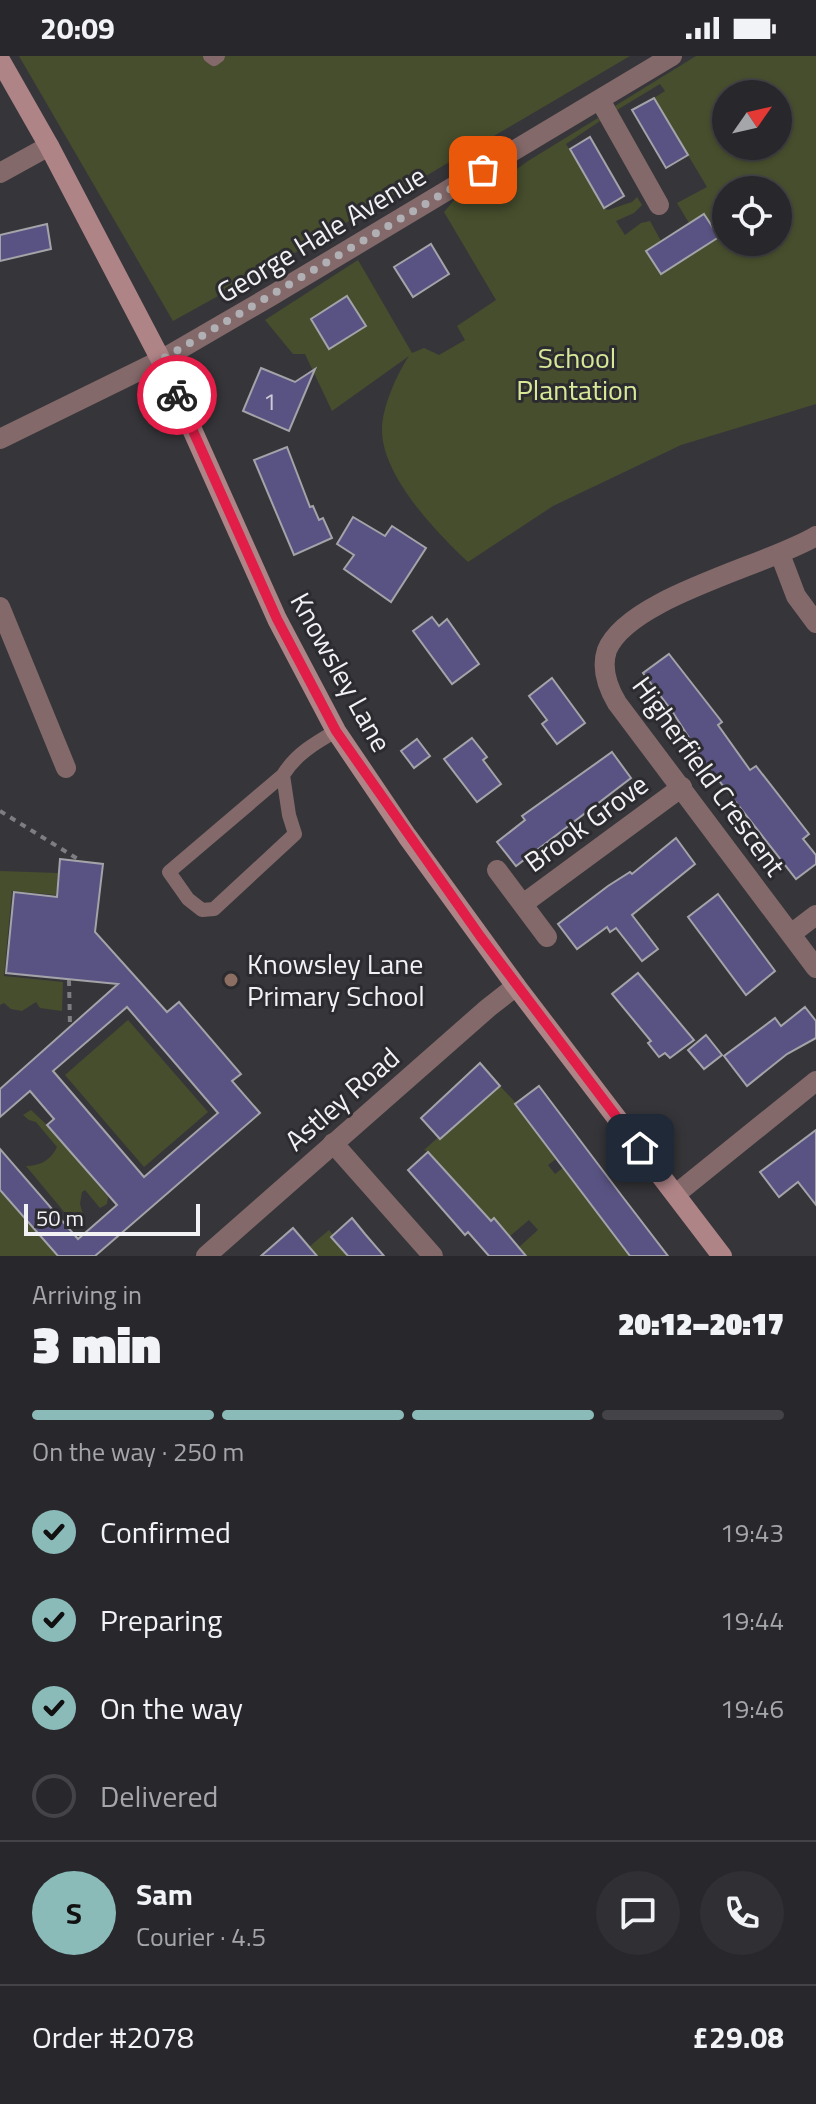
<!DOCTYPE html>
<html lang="en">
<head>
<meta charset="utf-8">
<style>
	:root { --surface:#28282c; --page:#303034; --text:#f1f3f6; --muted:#a5a6a9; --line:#444448; --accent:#8bbbb9 }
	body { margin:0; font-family:"Titillium Web",sans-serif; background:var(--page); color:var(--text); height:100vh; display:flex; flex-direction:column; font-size:30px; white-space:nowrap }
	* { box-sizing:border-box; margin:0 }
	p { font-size:26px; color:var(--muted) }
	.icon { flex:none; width:44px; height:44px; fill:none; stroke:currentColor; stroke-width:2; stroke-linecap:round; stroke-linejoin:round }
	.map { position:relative; height:1200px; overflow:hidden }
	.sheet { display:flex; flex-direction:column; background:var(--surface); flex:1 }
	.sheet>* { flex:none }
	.needle { width:52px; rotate:56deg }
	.tools { position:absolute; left:712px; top:24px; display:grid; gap:16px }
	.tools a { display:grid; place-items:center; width:80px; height:80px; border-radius:50%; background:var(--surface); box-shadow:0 2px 6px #0004,0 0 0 2px var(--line); font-size:40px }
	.scale { position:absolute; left:24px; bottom:20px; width:176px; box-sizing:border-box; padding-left:8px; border:4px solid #f2f2f5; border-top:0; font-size:22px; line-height:28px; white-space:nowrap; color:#f2f2f5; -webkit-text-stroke:6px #2c2c30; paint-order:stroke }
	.pin { position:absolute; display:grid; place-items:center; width:68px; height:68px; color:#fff; margin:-34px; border-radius:16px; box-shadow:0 4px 12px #0006 }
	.courier { position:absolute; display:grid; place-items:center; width:80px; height:80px; margin:-40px; border:6px solid #e11d48; border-radius:50%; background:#fff; color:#222; box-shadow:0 2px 10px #0007 }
	.headline em { font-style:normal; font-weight:800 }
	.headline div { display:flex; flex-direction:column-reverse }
	.headline { display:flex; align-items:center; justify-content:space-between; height:136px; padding:0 32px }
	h1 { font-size:52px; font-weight:800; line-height:60px }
	.bar { display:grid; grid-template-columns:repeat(4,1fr); gap:12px 8px; align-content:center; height:96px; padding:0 32px }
	.bar i { height:10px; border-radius:6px; background:var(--line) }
	.bar .active { background:var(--accent) }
	.bar p { grid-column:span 4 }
	.line { display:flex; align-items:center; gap:20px; padding:0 32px; border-top:2px solid var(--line) }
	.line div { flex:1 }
	.round { display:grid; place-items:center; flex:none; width:84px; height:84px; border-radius:42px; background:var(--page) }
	ol { padding:0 32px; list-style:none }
	li { display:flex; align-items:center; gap:24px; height:88px }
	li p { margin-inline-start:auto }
	li .icon { padding:8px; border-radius:50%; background:var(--accent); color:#111; stroke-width:4 }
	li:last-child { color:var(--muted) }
	li i { width:44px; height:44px; border:4px solid var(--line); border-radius:50% }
	.status { display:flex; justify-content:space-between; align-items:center; height:56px; padding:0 40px; background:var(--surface); direction:ltr }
	.status svg { height:22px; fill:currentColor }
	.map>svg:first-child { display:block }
	.green { fill:#474e2d; fill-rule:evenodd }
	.building { fill:#595383; stroke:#a3a3a9; stroke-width:2; fill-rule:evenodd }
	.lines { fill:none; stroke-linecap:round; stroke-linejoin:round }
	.path { stroke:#7e7e82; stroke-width:4; stroke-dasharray:6 6; stroke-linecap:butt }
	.service { stroke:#84696a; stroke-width:14 }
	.minor { stroke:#84696a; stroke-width:20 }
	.tertiary { stroke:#84696a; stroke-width:20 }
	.secondary { stroke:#af8487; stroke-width:20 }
	.done { stroke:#b0b0b4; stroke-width:8; stroke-dasharray:0 14.4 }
	.route { stroke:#e11d48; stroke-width:10 }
	.education-dot { fill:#8d6e63; stroke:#2c2c30; stroke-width:3 }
	.labels { text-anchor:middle; stroke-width:6; stroke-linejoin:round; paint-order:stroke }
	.number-label { font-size:24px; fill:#cccad8 }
	.street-label { font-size:28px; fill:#f2f2f5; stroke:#2c2c30 }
	.park-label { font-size:28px; fill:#d7e997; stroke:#2c2c30 }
	.poi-label { font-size:28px; fill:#f2f2f5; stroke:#2c2c30; text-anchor:start }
</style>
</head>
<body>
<div class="status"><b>20:09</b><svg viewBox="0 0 49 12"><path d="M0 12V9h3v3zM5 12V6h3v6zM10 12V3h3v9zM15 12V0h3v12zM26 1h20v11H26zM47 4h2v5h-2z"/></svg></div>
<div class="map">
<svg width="816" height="1200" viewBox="0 0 816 1200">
	<rect width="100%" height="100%" fill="#36363a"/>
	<!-- green -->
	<g class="green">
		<path d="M19,0h611l-354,208 -103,57z"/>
		<path d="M696,0h120v348l-135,41 -128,61 -85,56c-31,-29 -86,-86 -86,-132 0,-23 15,-56 27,-74l-77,55 -27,-57h-12l-28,-34 93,-60 54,93 12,-5 15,7 26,-15 -8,-14 39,-26 -52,-88 11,-13 48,-20 25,-18 70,-43 2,3 -34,23 38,64 4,2 24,-8 5,-5 5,8 -8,8 -18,8 9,14 16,-12 9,-2 11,20 -15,10 15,23 57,-37 -13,-23 -16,9 -12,-20 30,-16 -53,-89 11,-7 -5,-7 -43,26 -2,-4zM726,38h52v52h-52zM726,134h52v52h-52z"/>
		<path d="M0,815l58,2 -2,22 -44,-4 -8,85 59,6 -1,29 -22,-3 -4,-6 -14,9 -11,-2 -7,-6 -4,2z"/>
		<path d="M128,964l80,92 -64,55 -79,-92z"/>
		<path d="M500,1030l16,17 40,56 -8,6 7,9 8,-6 67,88h-104l-7,-9 19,-17 -9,-10 -19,16 -16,-18 -20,18 12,-20 -57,-64 -5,-2 18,-16 2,1z"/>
		<path d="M31,1054l16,15 61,72 -1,7 -7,4 -15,-18 -3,2 -2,12 5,18 -10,3 -49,-59c14,0 25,-6 31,-19l-21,-25 -7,-2 -6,-5z"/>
		<path d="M0,1135l58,65h-58z"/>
		<path d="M329,1174l4,5 -2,2 17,19h-44l7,-7 -2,-2z"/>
	</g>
	<!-- building -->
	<g class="building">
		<path d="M654,42l34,57 -22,13 -34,-58z"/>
		<path d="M590,81l34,59 -20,12 -34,-59z"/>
		<path d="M704,158l15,23 -58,37 -15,-23z"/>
		<path d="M47,168l4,25 -51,12v-26z"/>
		<path d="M431,188l18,30 -36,23 -19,-30z"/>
		<path d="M347,240l19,30 -37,23 -18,-30z"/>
		<path d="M261,312l34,14 20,-13 -26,62 -46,-20z"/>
		<path d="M287,391l23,60 3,-1 6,14 4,-2 9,20 -38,17 -40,-95z"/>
		<path d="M353,461l32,19 7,-10 34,22 -35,54 -47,-33 10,-14 -17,-11z"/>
		<path d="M432,561l7,9 8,-7 32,45 -27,20 -39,-53z"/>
		<path d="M669,598l53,68 -4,3 32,45 6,-4 53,68 -6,5 13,16v9l-20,15 -105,-134 2,-1 -21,-33 -29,-38z"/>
		<path d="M552,622l33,45 -28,21 -15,-20 5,-4 -18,-24z"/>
		<path d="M472,682l15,19 -4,3 18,24 -24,18 -33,-43z"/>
		<path d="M417,683l13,17 -16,12 -13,-17z"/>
		<path d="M612,696l19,26 -115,88 -19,-24 28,-22 -3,-4z"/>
		<path d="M676,782l19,26 -63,51 26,34 -16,12 -26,-33 -6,4 -3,-5 -30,22 -19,-25 50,-38 22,-14 2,2z"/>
		<path d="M60,803l43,5 -8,68 72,80 12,-10 62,72 -9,7 28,32 -165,143h-37l-58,-66v-41l78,90 39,-34 -70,-80 7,-6 -24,-28 -30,26v-28l118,-105 -112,-11 8,-81 43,5zM127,951l91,106 -74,64 -91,-106z"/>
		<path d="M718,838l57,77 -29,24 -58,-78z"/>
		<path d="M638,917l56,67 -24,18 -5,-5 -6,4 -11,-14 3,-2 -39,-47z"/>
		<path d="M805,951l11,14v17l-29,16 -40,32 -23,-30 51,-38 6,8z"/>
		<path d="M706,979l16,20 -18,14 -16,-19z"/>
		<path d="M480,1007l20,23 -60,53 -19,-21z"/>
		<path d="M539,1030l83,110 46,60h-38l-115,-152z"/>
		<path d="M816,1074v75l-18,-23 -19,15 -19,-25z"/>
		<path d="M428,1096l63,69 3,-3 32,38h-37l-21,-24 -3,3 -57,-65z"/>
		<path d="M352,1162l13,16 19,22h-36l-17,-19z"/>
		<path d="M293,1172l24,28h-56z"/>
	</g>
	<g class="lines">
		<!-- path -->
		<g class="path">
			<path d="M0,755l81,50"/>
			<path d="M69,924l1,45"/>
		</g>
		<!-- service -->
		<g class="service">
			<path d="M210,0l4,3 4,-3"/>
			<path d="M283,719l6,40 6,19 -81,75 -12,1 -14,-11 -19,-27 114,-97c13,-21 32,-32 53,-44"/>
		</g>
		<!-- minor -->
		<g class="minor">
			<path d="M600,44l59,105"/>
			<path d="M0,117l49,-27"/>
			<path d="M161,304l110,-64 401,-240"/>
			<path d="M816,480c-50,30 -187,61 -209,114 -6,18 1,38 10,53l199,265"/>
			<path d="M780,498l16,42 20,27"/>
			<path d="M0,551l66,161"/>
			<path d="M497,814l50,67"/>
			<path d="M523,848l159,-117"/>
			<path d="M791,878l25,-19"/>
			<path d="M333,1087l100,113"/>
			<path d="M676,1138l140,-113"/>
			<path d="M206,1200l282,-248 28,-22"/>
		</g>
		<!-- tertiary -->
		<path class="tertiary" d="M0,383l161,-79"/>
		<!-- secondary -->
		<path class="secondary" d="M0,4l49,86 112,214 116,259 59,112 71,105 109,150 206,270"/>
	</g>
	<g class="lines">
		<!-- done -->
		<path class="done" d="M177,339l-16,-35 322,-190"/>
		<!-- route -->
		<path class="route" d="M177,339l100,224 59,112 144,205 160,212"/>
	</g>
	<!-- markers -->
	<circle class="education-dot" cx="231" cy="924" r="8"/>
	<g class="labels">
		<!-- number labels -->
		<g class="number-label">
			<text x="270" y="354">1</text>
		</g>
		<!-- street labels -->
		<g class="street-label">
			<text transform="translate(321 178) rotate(-31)" y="10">George Hale Avenue</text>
			<text transform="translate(341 616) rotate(61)" y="10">Knowsley Lane</text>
			<text transform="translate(709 720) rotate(54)" y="10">Higherfield Crescent</text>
			<text transform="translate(586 767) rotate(-36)" y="10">Brook Grove</text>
			<text transform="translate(342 1043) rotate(-41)" y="10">Astley Road</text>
		</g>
		<!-- park labels -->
		<g class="park-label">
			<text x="577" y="312">School<tspan x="577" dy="32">Plantation</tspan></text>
		</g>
		<!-- poi labels -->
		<g class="poi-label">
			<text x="247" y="918">Knowsley Lane<tspan x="247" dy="32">Primary School</tspan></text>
		</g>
	</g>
</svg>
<div class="tools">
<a><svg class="needle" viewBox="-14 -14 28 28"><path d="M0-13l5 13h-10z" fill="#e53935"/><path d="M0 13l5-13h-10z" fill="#a5a6a9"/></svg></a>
<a><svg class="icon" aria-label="locate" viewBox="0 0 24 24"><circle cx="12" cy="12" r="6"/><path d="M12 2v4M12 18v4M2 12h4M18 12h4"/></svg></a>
</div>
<div class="scale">50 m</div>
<div class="pin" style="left:483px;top:114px;background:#ea580c"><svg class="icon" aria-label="bag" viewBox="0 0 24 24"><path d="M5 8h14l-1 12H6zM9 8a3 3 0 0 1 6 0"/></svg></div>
<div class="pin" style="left:640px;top:1092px;background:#1f2937"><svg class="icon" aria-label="home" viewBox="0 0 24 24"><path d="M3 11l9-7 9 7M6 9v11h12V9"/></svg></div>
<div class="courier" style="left:177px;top:339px"><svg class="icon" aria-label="bike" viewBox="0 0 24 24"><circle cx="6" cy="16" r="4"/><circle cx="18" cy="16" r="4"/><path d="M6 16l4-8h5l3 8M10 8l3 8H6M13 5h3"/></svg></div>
</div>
<section class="sheet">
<div class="headline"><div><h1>3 min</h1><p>Arriving in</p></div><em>20:12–20:17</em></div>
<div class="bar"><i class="active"></i><i class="active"></i><i class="active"></i><i></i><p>On the way · 250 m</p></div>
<ol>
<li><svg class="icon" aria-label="check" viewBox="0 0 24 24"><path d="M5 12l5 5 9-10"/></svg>Confirmed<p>19:43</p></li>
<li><svg class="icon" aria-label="check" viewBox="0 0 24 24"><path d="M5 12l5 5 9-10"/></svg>Preparing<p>19:44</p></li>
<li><svg class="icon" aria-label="check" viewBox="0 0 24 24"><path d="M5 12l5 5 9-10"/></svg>On the way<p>19:46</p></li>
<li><i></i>Delivered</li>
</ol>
<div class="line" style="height:144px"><b class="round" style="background:var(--accent);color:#111">S</b><div><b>Sam</b><p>Courier · 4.5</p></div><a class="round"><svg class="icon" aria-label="chat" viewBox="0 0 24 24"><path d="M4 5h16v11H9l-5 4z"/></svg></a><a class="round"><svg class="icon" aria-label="phone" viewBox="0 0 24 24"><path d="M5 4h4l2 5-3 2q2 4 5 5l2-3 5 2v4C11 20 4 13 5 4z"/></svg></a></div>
<div class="line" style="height:104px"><div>Order #2078</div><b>£29.08</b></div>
</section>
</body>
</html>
